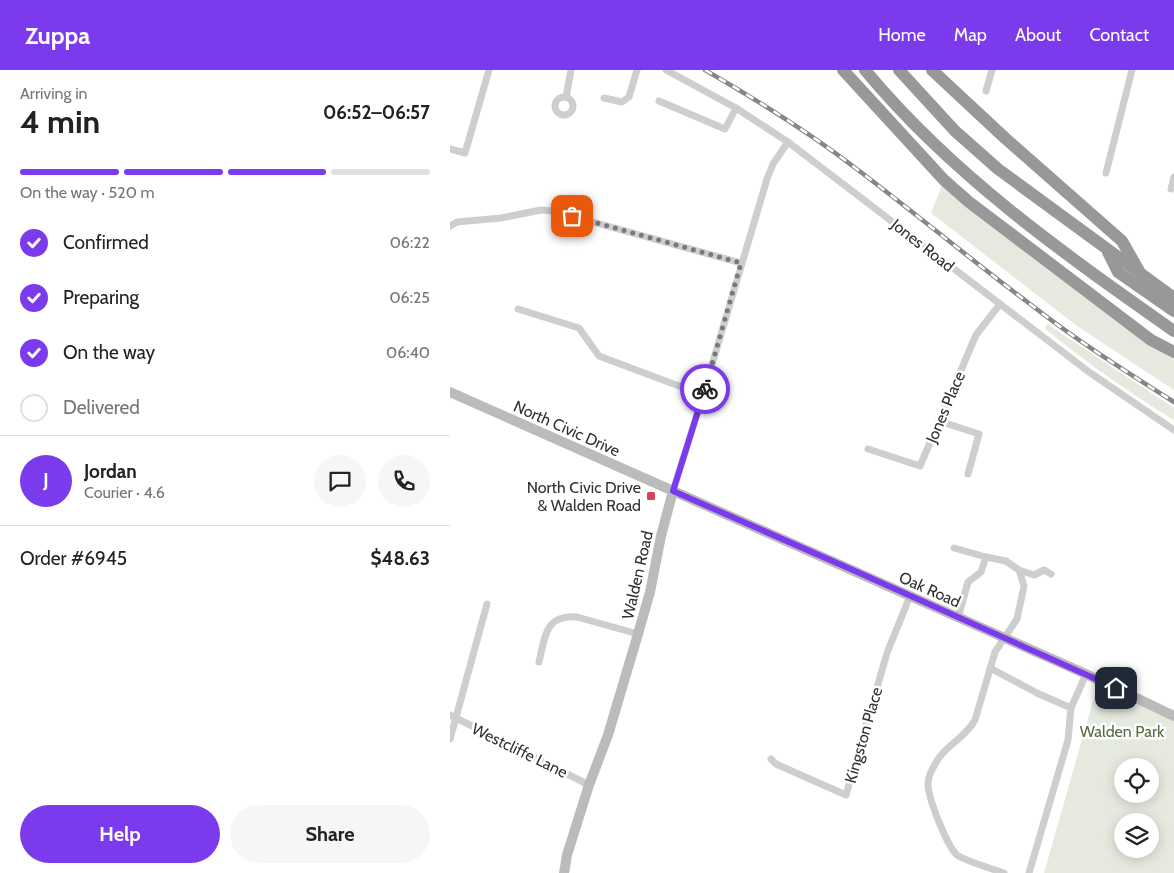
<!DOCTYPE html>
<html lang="en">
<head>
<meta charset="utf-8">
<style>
	:root { --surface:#fff; --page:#f6f6f6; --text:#222; --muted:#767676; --line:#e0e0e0; --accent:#7c3aed }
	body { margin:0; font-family:Cabin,sans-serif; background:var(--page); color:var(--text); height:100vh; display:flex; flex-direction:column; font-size:19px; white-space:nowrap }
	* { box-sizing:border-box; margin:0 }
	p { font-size:16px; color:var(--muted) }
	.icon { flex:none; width:28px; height:28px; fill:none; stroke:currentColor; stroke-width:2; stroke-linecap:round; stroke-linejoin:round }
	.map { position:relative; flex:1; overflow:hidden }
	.side { display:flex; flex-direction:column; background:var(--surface); width:450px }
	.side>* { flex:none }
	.tools { position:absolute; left:664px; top:688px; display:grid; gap:10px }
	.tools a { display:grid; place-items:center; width:45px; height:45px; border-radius:50%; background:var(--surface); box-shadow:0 2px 12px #0003; font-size:25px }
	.pin { position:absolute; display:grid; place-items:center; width:42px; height:42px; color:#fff; margin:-21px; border-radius:10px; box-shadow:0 2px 8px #0006 }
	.courier { position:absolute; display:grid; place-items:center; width:50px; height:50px; margin:-25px; border:4px solid #7c3aed; border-radius:50%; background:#fff; color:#222; box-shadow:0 1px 6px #0007 }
	.headline em { font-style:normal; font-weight:700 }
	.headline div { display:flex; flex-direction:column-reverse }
	.headline { display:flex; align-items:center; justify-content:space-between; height:85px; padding:0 20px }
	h1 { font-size:32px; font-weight:700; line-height:38px }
	.bar { display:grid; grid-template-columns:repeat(4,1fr); gap:8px 5px; align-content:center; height:60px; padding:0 20px }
	.bar i { height:6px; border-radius:4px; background:var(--line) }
	.bar .on { background:var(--accent) }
	.bar p { grid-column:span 4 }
	.line { display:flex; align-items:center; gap:12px; padding:0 20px; border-top:1px solid var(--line) }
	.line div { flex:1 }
	.round { display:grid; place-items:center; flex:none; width:52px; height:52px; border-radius:26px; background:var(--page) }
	ol { padding:0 20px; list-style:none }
	li { display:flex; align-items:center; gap:15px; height:55px }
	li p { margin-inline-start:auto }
	li .icon { padding:5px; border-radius:50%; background:var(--accent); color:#fff; stroke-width:4 }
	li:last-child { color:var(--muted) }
	li i { width:28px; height:28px; border:2px solid var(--line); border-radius:50% }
	.action { display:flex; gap:10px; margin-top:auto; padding:10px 20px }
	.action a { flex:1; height:58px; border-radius:30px; background:var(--accent); color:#fff; font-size:20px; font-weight:700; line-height:58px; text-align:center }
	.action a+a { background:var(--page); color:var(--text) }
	header { display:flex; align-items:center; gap:30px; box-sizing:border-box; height:70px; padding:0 25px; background:var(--accent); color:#fff }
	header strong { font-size:24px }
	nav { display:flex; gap:28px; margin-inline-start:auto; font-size:18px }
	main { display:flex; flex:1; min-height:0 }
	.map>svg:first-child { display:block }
	.green { fill:#e6eade; fill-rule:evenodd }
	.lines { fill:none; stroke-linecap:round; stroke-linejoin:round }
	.street { stroke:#cecece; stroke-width:7 }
	.secondary { stroke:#bbb; stroke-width:10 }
	.highway { stroke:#989898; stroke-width:12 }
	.rail-casing { stroke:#868686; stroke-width:4.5 }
	.rail { stroke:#fff; stroke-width:2.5; stroke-dasharray:8; stroke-linecap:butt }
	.done { stroke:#797979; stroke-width:5; stroke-dasharray:0 9 }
	.route { stroke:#7c3aed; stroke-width:6 }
	.poi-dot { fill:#d94260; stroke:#fff; stroke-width:2 }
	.labels { text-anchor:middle; stroke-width:5; stroke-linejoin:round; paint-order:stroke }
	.street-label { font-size:16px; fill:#313131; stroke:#fff }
	.poi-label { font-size:16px; fill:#313131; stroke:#fff; text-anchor:end }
	.park-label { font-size:16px; fill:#5a6a41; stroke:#fff }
</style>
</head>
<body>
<header>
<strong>Zuppa</strong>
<nav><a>Home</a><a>Map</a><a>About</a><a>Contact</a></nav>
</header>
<main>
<section class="side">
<div class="headline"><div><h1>4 min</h1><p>Arriving in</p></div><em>06:52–06:57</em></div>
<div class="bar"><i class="on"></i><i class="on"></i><i class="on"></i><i></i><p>On the way · 520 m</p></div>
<ol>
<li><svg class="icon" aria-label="check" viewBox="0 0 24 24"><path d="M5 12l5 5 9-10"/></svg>Confirmed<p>06:22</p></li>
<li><svg class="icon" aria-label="check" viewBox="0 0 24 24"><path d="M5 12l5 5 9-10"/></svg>Preparing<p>06:25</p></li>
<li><svg class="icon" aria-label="check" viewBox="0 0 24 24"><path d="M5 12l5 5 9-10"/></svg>On the way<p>06:40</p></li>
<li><i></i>Delivered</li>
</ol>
<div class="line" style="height:90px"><b class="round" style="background:var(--accent);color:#fff">J</b><div><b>Jordan</b><p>Courier · 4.6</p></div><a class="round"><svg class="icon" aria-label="chat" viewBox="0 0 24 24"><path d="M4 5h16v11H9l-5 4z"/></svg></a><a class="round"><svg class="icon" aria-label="phone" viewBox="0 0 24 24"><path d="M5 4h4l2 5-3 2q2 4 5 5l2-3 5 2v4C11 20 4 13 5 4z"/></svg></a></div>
<div class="line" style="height:65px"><div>Order #6945</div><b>$48.63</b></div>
<div class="action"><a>Help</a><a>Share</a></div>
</section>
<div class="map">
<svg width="724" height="803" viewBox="0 0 724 803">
	<rect width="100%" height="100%" fill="#fff"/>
	<!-- green -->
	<g class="green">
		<path d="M494,110l230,172v38l-97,-64 -146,-113z"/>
		<path d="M597,254l127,84v12c-45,-27 -88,-58 -129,-91z"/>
		<path d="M649,610l75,36v157h-130zM672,696h28v28h-28zM672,751h28v28h-28z"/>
	</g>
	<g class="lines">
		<!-- street -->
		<g class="street">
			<path d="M216,0l70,38 52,34 301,230 85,58"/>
			<path d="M536,21l6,-21"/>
			<circle cx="114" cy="36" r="9"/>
			<path d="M116,27l5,-27"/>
			<path d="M154,28l18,4 7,-5 8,-27"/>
			<path d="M209,31l66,28 11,-21"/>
			<path d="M0,79l15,4 24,-83"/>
			<path d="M656,103l26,-103"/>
			<path d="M721,119l3,-12"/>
			<path d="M0,156l7,-4 44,-4 40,-8 12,1 188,52"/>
			<path d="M68,239l61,19 20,28 104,39"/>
			<path d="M489,351l40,13 -11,40"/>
			<path d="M418,379l52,17 56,-131 24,-31"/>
			<path d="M223,421l30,-96 64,-216 6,-15 15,-22"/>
			<path d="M504,478l32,9"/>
			<path d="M569,500l15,5 10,-5 7,4"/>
			<path d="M508,548l10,-36 13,-10 5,-15 20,4 13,9 5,16 -7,33 -22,33 -20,68c-10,19 -32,26 -41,46 -3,5 -6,13 -6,18 0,14 19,62 29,71 8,6 36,14 47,18"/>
			<path d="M89,592c6,-25 6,-48 38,-45l61,17"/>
			<path d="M540,598l47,25 34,15"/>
			<path d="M0,645l139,70"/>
			<path d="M0,669l37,-135"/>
			<path d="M321,689l5,5 70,31 41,-142 23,-57"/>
			<path d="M579,803l39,-133 3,-32 15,-34"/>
		</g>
		<!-- secondary -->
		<g class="secondary">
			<path d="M0,322l636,282 88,42"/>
			<path d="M114,803l3,-18 22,-70 19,-50 30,-101 12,-42 11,-56 12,-45"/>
		</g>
		<!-- highway -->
		<g class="highway">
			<path d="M393,0l101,110 25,22 182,138 23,12"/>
			<path d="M415,0c87,105 198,183 309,261"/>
			<path d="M449,0l56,61 43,38 176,129"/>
			<path d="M482,0l74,69 116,102 17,30"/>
			<path d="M658,182l10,20 56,39"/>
		</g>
		<defs>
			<path id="rail" d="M255,0c52,30 102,61 149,97 60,45 117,93 176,137 46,36 95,67 144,98"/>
		</defs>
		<!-- rail casing -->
		<use href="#rail" class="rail-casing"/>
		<!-- rail -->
		<use href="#rail" class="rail"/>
	</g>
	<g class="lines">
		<!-- done -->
		<path class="done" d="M122,146l169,47 -36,126"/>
		<!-- route -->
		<path class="route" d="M255,319l-32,102 182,80 261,117"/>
	</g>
	<!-- markers -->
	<rect class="poi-dot" x="196" y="421" width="10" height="10" rx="2.5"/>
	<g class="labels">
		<!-- street labels -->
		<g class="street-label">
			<text transform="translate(473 175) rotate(38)" y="6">Jones Road</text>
			<text transform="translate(495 337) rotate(-67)" y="6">Jones Place</text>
			<text transform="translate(117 358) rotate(24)" y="6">North Civic Drive</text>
			<text transform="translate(187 505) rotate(-77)" y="6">Walden Road</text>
			<text transform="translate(480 519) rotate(24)" y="6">Oak Road</text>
			<text transform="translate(413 665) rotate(-74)" y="6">Kingston Place</text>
			<text transform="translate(70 680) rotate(26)" y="6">Westcliffe Lane</text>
		</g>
		<!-- poi labels -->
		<g class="poi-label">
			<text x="191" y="423">North Civic Drive<tspan x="191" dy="18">&amp; Walden Road</tspan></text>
		</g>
		<!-- park labels -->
		<g class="park-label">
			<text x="672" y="667">Walden Park</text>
		</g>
	</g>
</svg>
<div class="tools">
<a><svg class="icon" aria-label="locate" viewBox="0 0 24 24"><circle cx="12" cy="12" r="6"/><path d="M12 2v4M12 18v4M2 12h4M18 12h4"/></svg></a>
<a><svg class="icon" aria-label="layers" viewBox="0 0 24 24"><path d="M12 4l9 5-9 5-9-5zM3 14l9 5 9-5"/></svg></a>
</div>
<div class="pin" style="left:122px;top:146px;background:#ea580c"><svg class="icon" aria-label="bag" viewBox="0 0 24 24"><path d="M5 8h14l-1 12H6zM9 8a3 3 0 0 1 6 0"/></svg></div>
<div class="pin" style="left:666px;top:618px;background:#1f2937"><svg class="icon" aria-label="home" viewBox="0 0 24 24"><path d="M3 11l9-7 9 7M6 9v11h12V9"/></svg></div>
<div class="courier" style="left:255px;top:319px"><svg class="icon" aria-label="bike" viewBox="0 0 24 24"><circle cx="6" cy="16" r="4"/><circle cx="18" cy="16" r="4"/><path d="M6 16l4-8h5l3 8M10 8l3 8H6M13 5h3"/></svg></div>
</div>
</main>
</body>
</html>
